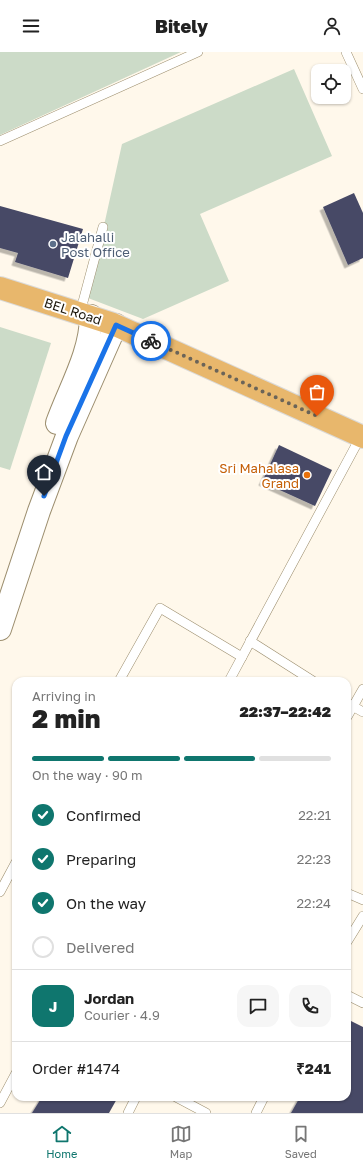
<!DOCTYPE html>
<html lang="en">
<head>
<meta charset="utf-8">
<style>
	:root { --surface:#fff; --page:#f6f6f6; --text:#222; --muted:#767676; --line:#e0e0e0; --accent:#0f766e }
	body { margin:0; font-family:"Golos Text",sans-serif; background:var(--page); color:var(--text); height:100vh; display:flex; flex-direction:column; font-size:15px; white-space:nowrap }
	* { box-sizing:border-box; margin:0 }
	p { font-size:13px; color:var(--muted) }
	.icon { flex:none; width:22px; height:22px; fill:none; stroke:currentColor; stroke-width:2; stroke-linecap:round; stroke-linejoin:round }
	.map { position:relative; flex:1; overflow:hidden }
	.side { position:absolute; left:12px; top:625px; width:339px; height:424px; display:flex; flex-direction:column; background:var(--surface); border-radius:12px; box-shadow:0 1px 3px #0004 }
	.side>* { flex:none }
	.tools { position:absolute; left:311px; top:12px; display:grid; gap:8px }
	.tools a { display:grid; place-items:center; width:40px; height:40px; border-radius:8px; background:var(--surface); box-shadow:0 1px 3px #0004; font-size:20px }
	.pin { position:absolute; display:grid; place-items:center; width:34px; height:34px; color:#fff; margin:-41px -17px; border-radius:50% 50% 50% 0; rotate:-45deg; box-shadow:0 0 4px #0007 }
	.pin .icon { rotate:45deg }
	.courier { position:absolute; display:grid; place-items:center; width:40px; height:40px; margin:-20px; border:3px solid #1a73e8; border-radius:50%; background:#fff; color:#222; box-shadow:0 1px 5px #0007 }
	.overview em { font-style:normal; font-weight:800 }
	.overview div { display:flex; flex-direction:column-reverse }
	.overview { display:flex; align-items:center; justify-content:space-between; height:68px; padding:0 20px }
	h1 { font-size:26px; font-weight:800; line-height:30px }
	.bar { display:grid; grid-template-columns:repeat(4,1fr); gap:6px 4px; align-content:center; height:48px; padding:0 20px }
	.bar i { height:5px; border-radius:3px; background:var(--line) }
	.bar .current { background:var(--accent) }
	.bar p { grid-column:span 4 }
	.line { display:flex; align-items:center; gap:10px; padding:0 20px; border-top:1px solid var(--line) }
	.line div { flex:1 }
	.round { display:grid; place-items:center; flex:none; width:42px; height:42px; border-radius:12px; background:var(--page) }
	ol { padding:0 20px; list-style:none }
	li { display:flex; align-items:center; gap:12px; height:44px }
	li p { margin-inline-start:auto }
	li .icon { padding:4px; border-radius:50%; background:var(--accent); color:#fff; stroke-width:4 }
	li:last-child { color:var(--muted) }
	li i { width:22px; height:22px; border:2px solid var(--line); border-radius:50% }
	header { display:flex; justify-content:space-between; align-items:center; height:52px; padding:0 20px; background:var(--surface); font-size:18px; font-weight:800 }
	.menu { display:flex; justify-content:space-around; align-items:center; height:56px; border-top:1px solid var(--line); background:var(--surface); font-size:11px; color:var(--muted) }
	.menu a { display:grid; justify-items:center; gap:2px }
	.menu .current { color:var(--accent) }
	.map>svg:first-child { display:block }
	.green { fill:#ccdbc8 }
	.building { fill:#474966; filter:url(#shadow) }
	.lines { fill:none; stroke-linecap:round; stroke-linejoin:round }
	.lane-casing { stroke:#9c8e6e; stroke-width:10 }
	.secondary-casing { stroke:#9c8e6e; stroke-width:24 }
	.primary-casing { stroke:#dbdad8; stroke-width:24 }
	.lane { stroke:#fff; stroke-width:9 }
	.secondary { stroke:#fff; stroke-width:22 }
	.primary { stroke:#e8b76c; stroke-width:22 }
	.done { stroke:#6b6458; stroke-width:4; stroke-dasharray:0 7.2 }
	.route { stroke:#1a73e8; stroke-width:5 }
	.service-dot { fill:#5c6f8a; stroke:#fff; stroke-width:1.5 }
	.food-dot { fill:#e8710a; stroke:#fff; stroke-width:1.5 }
	.labels { text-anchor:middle; stroke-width:4; stroke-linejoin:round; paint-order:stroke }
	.service-label { font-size:13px; fill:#4e5e75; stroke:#fff; text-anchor:start }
	.street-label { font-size:13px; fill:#1b1509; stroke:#fff }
	.food-label { font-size:13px; fill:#c56008; stroke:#fff; text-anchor:end }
</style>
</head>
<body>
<header><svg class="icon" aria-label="menu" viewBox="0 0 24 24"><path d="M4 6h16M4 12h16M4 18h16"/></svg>Bitely<svg class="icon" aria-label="person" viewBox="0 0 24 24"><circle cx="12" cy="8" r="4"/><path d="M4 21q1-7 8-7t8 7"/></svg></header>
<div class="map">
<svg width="363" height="1061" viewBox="0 0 363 1061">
	<defs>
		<filter id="shadow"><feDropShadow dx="-3.5" dy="3.5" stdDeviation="0" flood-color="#0004"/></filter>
	</defs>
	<rect width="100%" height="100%" fill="#fff8eb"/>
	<!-- green -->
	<g class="green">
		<path d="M0,0h181l-181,83z"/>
		<path d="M294,17l38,87 -132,58 29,67 -86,38 -55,-21 34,-154z"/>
		<path d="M0,275l51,16 -41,127 -10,-3z"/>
	</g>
	<!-- building -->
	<g class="building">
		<path d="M354,141l9,20v45l-15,7 -25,-58z"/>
		<path d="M0,154l83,23 -15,49 -53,-16 3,-9 -18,-5z"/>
		<path d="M279,393l53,25 -17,36 -53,-24z"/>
		<path d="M347,967l16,8v86h-72l9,-16h47z"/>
		<path d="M42,1045h76l-9,16h-77z"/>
	</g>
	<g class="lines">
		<defs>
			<g id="lane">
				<path d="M346,0l17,37"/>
				<path d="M0,89l198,-89"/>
				<path d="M80,261l23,-86"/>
				<path d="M250,589l63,40"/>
				<path d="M119,629l41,-73 82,49"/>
				<path d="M229,629l132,-245"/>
				<path d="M347,651l16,9"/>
				<path d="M347,665l16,-28"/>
				<path d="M0,840l16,-30"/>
				<path d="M347,841l16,7"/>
				<path d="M347,890l16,-26"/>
				<path d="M347,943l16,8"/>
				<path d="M176,1045l30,16"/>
				<path d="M0,1051l16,-30"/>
				<path d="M128,1061l8,-16"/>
				<path d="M256,1061l8,-16"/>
			</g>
			<g id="secondary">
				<path d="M57,371c12,-34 34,-70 34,-107"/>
				<path d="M0,577l39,-118 28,-75 49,-111"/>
			</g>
			<path id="primary" d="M0,236l113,36 250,113"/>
		</defs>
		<!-- lane casing -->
		<use href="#lane" class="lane-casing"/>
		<!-- secondary casing -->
		<use href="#secondary" class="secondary-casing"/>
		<!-- primary casing -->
		<use href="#primary" class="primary-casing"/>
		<!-- lane -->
		<use href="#lane" class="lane"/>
		<!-- secondary -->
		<use href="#secondary" class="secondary"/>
		<!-- primary -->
		<use href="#primary" class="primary"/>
	</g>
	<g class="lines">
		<!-- done -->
		<path class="done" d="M151,289l166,75"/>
		<!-- route -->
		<path class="route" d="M44,444l22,-60 50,-111 35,16"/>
	</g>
	<!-- markers -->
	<circle class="service-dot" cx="53" cy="192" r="4"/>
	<circle class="food-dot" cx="307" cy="423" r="4"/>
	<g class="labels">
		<!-- service labels -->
		<g class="service-label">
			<text x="61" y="190">Jalahalli<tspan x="61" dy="15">Post Office</tspan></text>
		</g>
		<!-- street labels -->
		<g class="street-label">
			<text transform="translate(73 259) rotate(18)" y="5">BEL Road</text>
		</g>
		<!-- food labels -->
		<g class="food-label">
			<text x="299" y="421">Sri Mahalasa<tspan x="299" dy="15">Grand</tspan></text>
		</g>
	</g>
</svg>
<div class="tools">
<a><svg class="icon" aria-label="locate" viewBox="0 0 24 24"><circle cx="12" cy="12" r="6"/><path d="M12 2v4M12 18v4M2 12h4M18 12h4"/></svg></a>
</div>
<div class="pin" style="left:317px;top:364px;background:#ea580c"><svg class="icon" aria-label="bag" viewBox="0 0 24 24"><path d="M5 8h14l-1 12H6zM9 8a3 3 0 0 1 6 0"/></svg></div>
<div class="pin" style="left:44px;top:444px;background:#1f2937"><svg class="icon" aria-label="home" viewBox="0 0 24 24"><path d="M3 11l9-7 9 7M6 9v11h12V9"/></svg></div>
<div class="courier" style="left:151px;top:289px"><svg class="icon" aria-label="bike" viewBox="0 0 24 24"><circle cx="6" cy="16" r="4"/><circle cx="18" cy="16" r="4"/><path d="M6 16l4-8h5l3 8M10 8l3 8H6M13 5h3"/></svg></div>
<section class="side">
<div class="overview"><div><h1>2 min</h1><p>Arriving in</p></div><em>22:37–22:42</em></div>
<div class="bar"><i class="current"></i><i class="current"></i><i class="current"></i><i></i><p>On the way · 90 m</p></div>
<ol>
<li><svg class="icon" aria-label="check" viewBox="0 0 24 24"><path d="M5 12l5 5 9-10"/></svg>Confirmed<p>22:21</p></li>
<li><svg class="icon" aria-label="check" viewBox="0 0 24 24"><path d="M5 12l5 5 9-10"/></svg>Preparing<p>22:23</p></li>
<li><svg class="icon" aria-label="check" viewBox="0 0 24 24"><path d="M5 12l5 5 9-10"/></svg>On the way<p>22:24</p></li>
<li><i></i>Delivered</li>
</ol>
<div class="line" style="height:72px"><b class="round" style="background:var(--accent);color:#fff">J</b><div><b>Jordan</b><p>Courier · 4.9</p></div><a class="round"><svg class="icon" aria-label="chat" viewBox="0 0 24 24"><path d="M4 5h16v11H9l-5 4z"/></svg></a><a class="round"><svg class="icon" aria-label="phone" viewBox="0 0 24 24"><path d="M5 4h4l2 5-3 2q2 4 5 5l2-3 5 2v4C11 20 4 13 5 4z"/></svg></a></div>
<div class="line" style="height:52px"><div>Order #1474</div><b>₹241</b></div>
</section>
</div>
<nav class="menu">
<a class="current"><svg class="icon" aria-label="home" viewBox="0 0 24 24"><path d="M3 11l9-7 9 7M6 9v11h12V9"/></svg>Home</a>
<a><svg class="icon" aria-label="map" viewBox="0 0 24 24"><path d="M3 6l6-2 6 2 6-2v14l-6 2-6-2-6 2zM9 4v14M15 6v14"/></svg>Map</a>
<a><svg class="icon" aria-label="saved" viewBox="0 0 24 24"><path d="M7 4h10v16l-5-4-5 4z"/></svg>Saved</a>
</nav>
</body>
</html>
